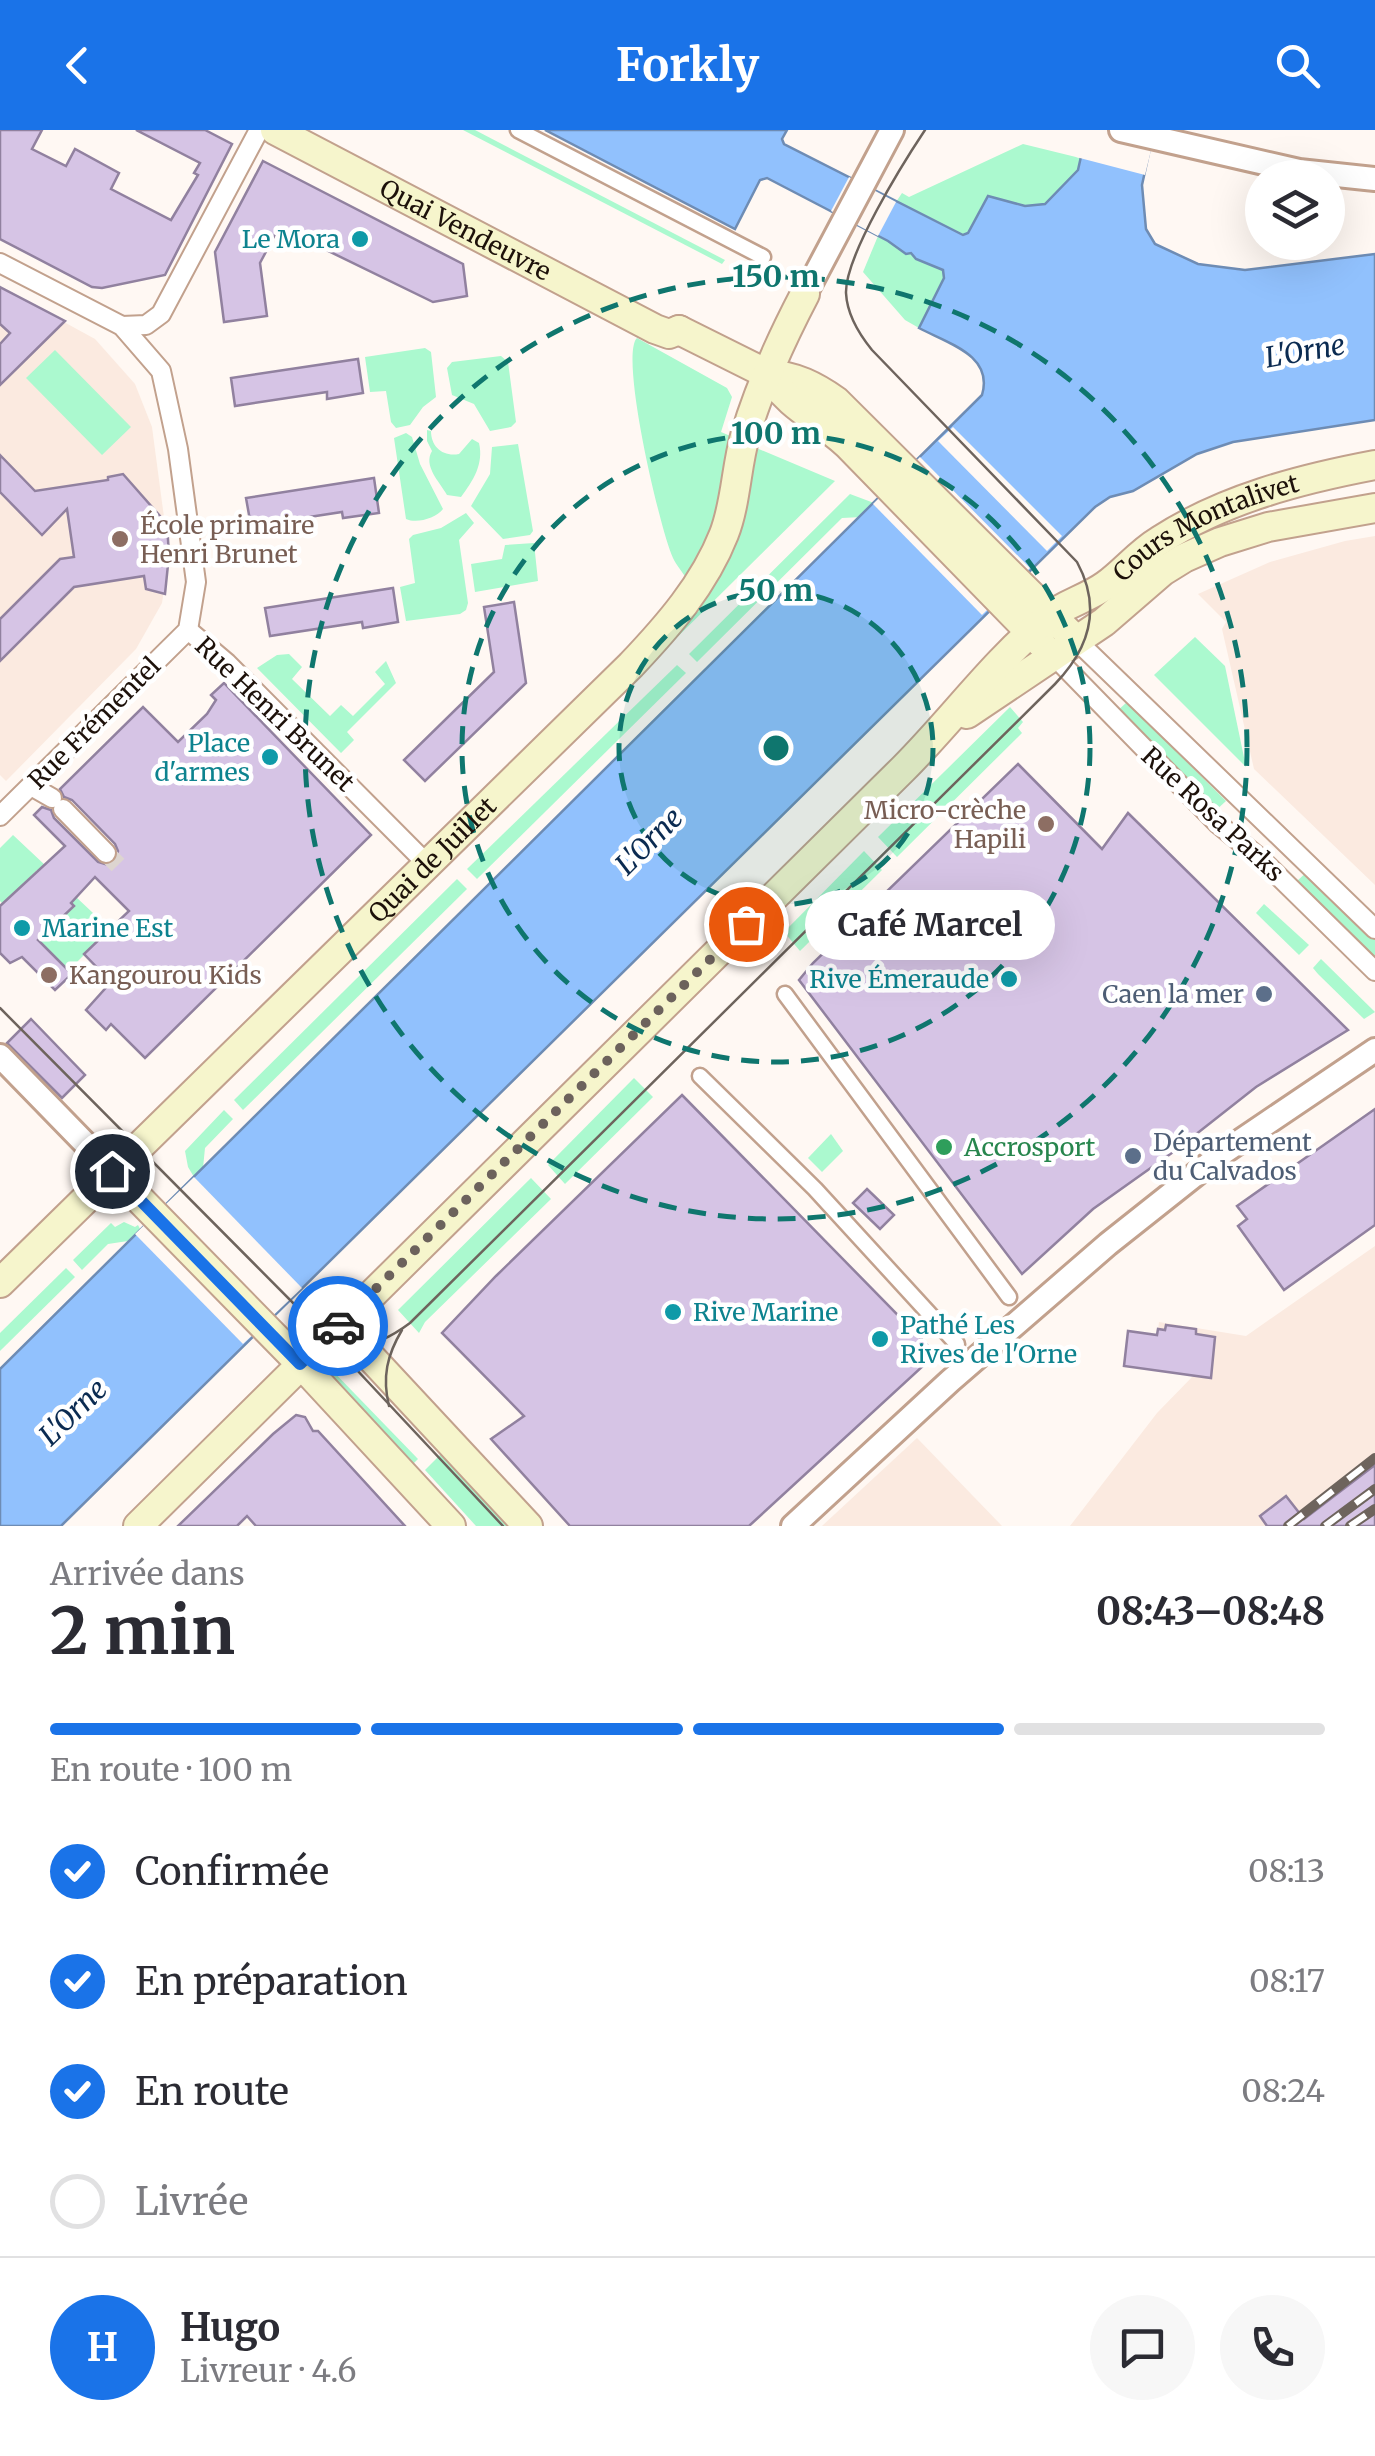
<!DOCTYPE html>
<html lang="fr">
<head>
<meta charset="utf-8">
<style>
	:root { --surface:#fff; --page:#f7f7f7; --text:#2b2b33; --muted:#7c7c81; --line:#e1e1e2; --accent:#1a73e8 }
	body { margin:0; font-family:Merriweather,serif; background:var(--page); color:var(--text); height:100vh; display:flex; flex-direction:column; font-size:38px; white-space:nowrap }
	* { box-sizing:border-box; margin:0 }
	p { font-size:32px; color:var(--muted) }
	.icon { flex:none; width:55px; height:55px; fill:none; stroke:currentColor; stroke-width:2; stroke-linecap:round; stroke-linejoin:round }
	.map { position:relative; height:1396px; overflow:hidden }
	.details { display:flex; flex-direction:column; background:var(--surface); flex:1 }
	.details>* { flex:none }
	.fabs { position:absolute; left:1245px; top:30px; display:grid; gap:20px }
	.fabs a { display:grid; place-items:center; width:100px; height:100px; border-radius:50%; background:var(--surface); box-shadow:0 10px 40px #0002; font-size:50px }
	.pin { position:absolute; display:grid; place-items:center; width:85px; height:85px; color:#fff; margin:-42px; border:5px solid #fff; border-radius:50%; box-shadow:0 2px 10px #0007 }
	.courier { position:absolute; display:grid; place-items:center; width:100px; height:100px; margin:-50px; border:8px solid #1a73e8; border-radius:50%; background:#fff; color:#222; box-shadow:0 2px 12px #0007 }
	.bubble { position:absolute; height:70px; border-radius:35px; background:var(--surface); box-shadow:0 10px 40px #0002; font-size:32px; font-weight:700; line-height:70px; text-align:center }
	.overview em { font-style:normal; font-weight:700 }
	.overview div { display:flex; flex-direction:column-reverse }
	.overview { display:flex; align-items:center; justify-content:space-between; height:170px; padding:0 50px }
	h1 { font-size:65px; font-weight:700; line-height:75px }
	.bar { display:grid; grid-template-columns:repeat(4,1fr); gap:15px 10px; align-content:center; height:120px; padding:0 50px }
	.bar i { height:12px; border-radius:8px; background:var(--line) }
	.bar .active { background:var(--accent) }
	.bar p { grid-column:span 4 }
	.line { display:flex; align-items:center; gap:25px; padding:0 50px; border-top:2px solid var(--line) }
	.line div { flex:1 }
	.round { display:grid; place-items:center; flex:none; width:105px; height:105px; border-radius:52px; background:var(--page) }
	ol { padding:0 50px; list-style:none }
	li { display:flex; align-items:center; gap:30px; height:110px }
	li p { margin-inline-start:auto }
	li .icon { padding:10px; border-radius:50%; background:var(--accent); color:#fff; stroke-width:4 }
	li:last-child { color:var(--muted) }
	li i { width:55px; height:55px; border:5px solid var(--line); border-radius:50% }
	header { display:flex; justify-content:space-between; align-items:center; height:130px; padding:0 50px; background:var(--accent); color:#fff; font-size:45px; font-weight:700 }
	.map>svg:first-child { display:block }
	.built { fill:#fbeae0 }
	.green { fill:#abf9cf }
	.water { fill:#91c1fd; stroke:#6e8cb4; stroke-width:2.5 }
	.pier { fill:#fff8f3 }
	.building { fill:#d6c4e5; stroke:#91819f; stroke-width:2.5 }
	.lines { fill:none; stroke-linecap:round; stroke-linejoin:round }
	.minor-tunnel { stroke:#ddd5d0; stroke-width:18; stroke-dasharray:18 9; stroke-linecap:butt }
	.pedestrian-casing { stroke:#c2a18d; stroke-width:19 }
	.minor-casing { stroke:#c2a18d; stroke-width:22 }
	.tertiary-casing { stroke:#c2a18d; stroke-width:28 }
	.secondary-casing { stroke:#c2a18d; stroke-width:32 }
	.pedestrian { stroke:#fff; stroke-width:14 }
	.minor { stroke:#fff; stroke-width:18 }
	.tertiary { stroke:#fff; stroke-width:22 }
	.secondary { stroke:#f6f5cc; stroke-width:28 }
	.tram { stroke:#6e645d; stroke-width:2.5 }
	.rail-casing { stroke:#6e645d; stroke-width:10 }
	.rail { stroke:#fff; stroke-width:6; stroke-dasharray:19; stroke-linecap:butt }
	.done { stroke:#6c625c; stroke-width:10; stroke-dasharray:0 18 }
	.route { stroke:#1a73e8; stroke-width:12 }
	.ring { fill:none; stroke:#0f766e; stroke-width:5; stroke-dasharray:18 12 }
	.culture-dot { fill:#0f9aa8; stroke:#fff; stroke-width:4 }
	.education-dot { fill:#8d6e63; stroke:#fff; stroke-width:4 }
	.service-dot { fill:#5c6f8a; stroke:#fff; stroke-width:4 }
	.leisure-dot { fill:#2e9e5b; stroke:#fff; stroke-width:4 }
	.labels { text-anchor:middle; stroke-width:9; stroke-linejoin:round; paint-order:stroke }
	.street-label { font-size:25px; fill:#1d110a; stroke:#fff }
	.culture-label { font-size:25px; fill:#0d838f; stroke:#fff; text-anchor:end }
	.education-label { font-size:25px; fill:#785e54; stroke:#fff; text-anchor:start }
	.service-label { font-size:25px; fill:#4e5e75; stroke:#fff; text-anchor:end }
	.leisure-label { font-size:25px; fill:#27864d; stroke:#fff; text-anchor:start }
	.water-label { font-size:28px; font-style:italic; fill:#0b2b51; stroke:#fff }
	.centre { fill:#0f766e; stroke:#fff; stroke-width:5 }
	.ring-label { font-size:30px; text-anchor:middle; font-weight:bold; fill:#0f766e; stroke:#fff; stroke-width:9; stroke-linejoin:round; paint-order:stroke }
</style>
</head>
<body>
<header><svg class="icon" aria-label="back" viewBox="0 0 24 24"><path d="M15 5l-7 7 7 7"/></svg>Forkly<svg class="icon" aria-label="search" viewBox="0 0 24 24"><circle cx="10" cy="10" r="6"/><path d="M15 15l6 6"/></svg></header>
<div class="map">
<svg width="1375" height="1396" viewBox="0 0 1375 1396">
	<rect width="100%" height="100%" fill="#fff8f3"/>
	<!-- built -->
	<g class="built">
		<path d="M0,157l95,52 40,45 17,43 17,128 -7,48 -26,46 -130,132 -6,-6z"/>
		<path d="M1375,406v349l-121,-116 -32,-140 4,-7 -28,-28 72,-32 75,-21z"/>
		<path d="M1375,1116v280h-305l87,-113 36,-37 -40,-6 6,-48 87,14z"/>
		<path d="M917,1308l85,88h-180z"/>
	</g>
	<!-- green -->
	<g class="green">
		<path d="M463,0h12l250,130 -3,4z"/>
		<path d="M1023,14l57,14 -2,12 -33,34 -19,2 -38,-10 -20,37 -5,2 -67,-33 6,-9 7,4z"/>
		<path d="M878,106l66,35v8l-25,49 -14,-8 -42,-48z"/>
		<path d="M637,208l90,50 5,9 -11,35 14,6 -25,107 -24,33c-4,-7 -10,-13 -13,-20 -13,-28 -54,-203 -36,-220z"/>
		<path d="M425,218l6,4 5,45 -13,10 -13,18 -14,3 -5,-6 -5,-31 -16,1 -5,-35z"/>
		<path d="M55,220l76,77 -29,28 -76,-77z"/>
		<path d="M501,226l7,6 8,60 -5,5 -21,4 -16,-27 -22,-9 -5,-27 5,-6z"/>
		<path d="M427,300l4,1c0,16 12,26 28,23l13,-15 7,4c5,21 -6,38 -18,54l-14,-2c-8,-14 -24,-29 -15,-44l-5,-10z"/>
		<path d="M406,303l6,4 8,27 23,45c-7,9 -26,15 -37,10l-12,-81z"/>
		<path d="M518,314l15,87 -3,4 -27,4 -32,-33 19,-32 2,-27z"/>
		<path d="M754,317l81,34 -192,190z"/>
		<path d="M850,364l24,9 -12,14 -20,1 -145,144 -8,-8z"/>
		<path d="M466,383l8,10 -15,17 9,63 -2,7 -6,4 -54,7 -6,-34 15,-4 -6,-44 4,-4 28,-7z"/>
		<path d="M534,413l4,38 -63,11 -4,-28 31,-5 3,-14z"/>
		<path d="M1195,507l30,29 21,101 -92,-92z"/>
		<path d="M289,524l13,13 -10,12 38,37 11,-11 12,11 32,-32 -10,-12 11,-11 10,22 -49,49 7,8 -13,13 -84,-85 20,-13z"/>
		<path d="M677,535l9,8 -209,206 -10,-10z"/>
		<path d="M1127,572l99,99 -12,11 -99,-99z"/>
		<path d="M1010,577l13,15 -5,6 4,5 -125,124 -19,-20z"/>
		<path d="M13,705l33,31 -6,6 -3,-2 -13,13 2,3 -21,20 -5,-5v-53z"/>
		<path d="M864,721l18,19 -82,81 -16,-19z"/>
		<path d="M1308,741l67,65v22l-78,-77z"/>
		<path d="M457,749l10,10 -224,221 -9,-10z"/>
		<path d="M76,767l34,32 -47,47 -3,-14 -24,-24 37,-32 -2,-3z"/>
		<path d="M1264,774l45,41 -10,10 -43,-42z"/>
		<path d="M1321,829l54,53 -11,7 -46,-45 -5,-6z"/>
		<path d="M634,948l19,19 -88,87 -17,-19z"/>
		<path d="M224,980l9,9 -28,29 -2,20 -9,9 -6,-10 -3,-16z"/>
		<path d="M831,1004l12,17 -21,21 -14,-14z"/>
		<path d="M531,1048l20,21 -126,123 -6,11 -21,-23z"/>
		<path d="M124,1092l11,5 3,-2 2,4 -12,12 -20,3 -26,26 -9,-10 38,-37 4,4z"/>
		<path d="M66,1138l9,9 -75,74v-18z"/>
		<path d="M326,1234l92,95 -7,7 -86,-96z"/>
		<path d="M448,1317l73,79h-45l-51,-56z"/>
	</g>
	<!-- water -->
	<path class="water" d="M545,0h242l-5,9 2,5 179,91 5,-2 20,-37 37,10 20,-2 33,-34 9,-40h67l-12,55 4,44 9,15 43,20 47,6 130,-16v166l-142,22 -36,12 -64,37 -23,6 -15,10 -1034,1019h-61v-157l982,-974c12,-40 -35,-52 -63,-67l25,-50 -1,-8 -27,-11 -5,-6 -5,1 -18,-13 -121,-63 -7,2 -25,49z"/>
	<!-- pier -->
	<g class="pier">
		<path d="M1082,0h74l-11,45 -69,-18z"/>
		<path d="M849,47l47,25 -18,34 -47,-25z"/>
		<path d="M953,297l109,109 -15,15 -109,-110z"/>
		<path d="M920,327l110,111 -48,47 -109,-111z"/>
		<path d="M194,1047l108,111 -59,56 -108,-110z"/>
	</g>
	<!-- building -->
	<g class="building">
		<path d="M0,0h42l-10,19 34,17 9,-17 44,24 -8,16 60,31 27,-45 -4,-2 6,-10 -64,-33h69l27,14 -67,131 -63,13 -10,-1 -92,-48z"/>
		<path d="M263,31l200,103 4,32 -34,6 -154,-75 -19,36 7,53 -43,6 -9,-70z"/>
		<path d="M0,157l65,34 -65,64v-41l10,-11 -10,-9z"/>
		<path d="M358,229l5,34 -36,6v-7l-92,14 -4,-28z"/>
		<path d="M0,325l35,36 73,-11v-3l15,-3 44,50 2,31 -4,39 -19,-5 -2,-13 -70,11 -74,74v-42l60,-60 14,-2 -7,-48 -25,26 -42,-43z"/>
		<path d="M374,348l5,35 -36,5 -1,-6 -91,14 -5,-28z"/>
		<path d="M393,458l5,34 -35,6 -1,-6 -92,14 -5,-28z"/>
		<path d="M514,472l12,81 -101,98 -21,-21 90,-88 -10,-65z"/>
		<path d="M224,553l147,152 -226,223 -34,-34 -5,6 -20,-20 25,-28 -27,-28 45,-43 -34,-34 -24,26 3,3 -36,34 34,34 -17,16 -33,-33 -12,6 -10,-10v-47l65,-60 -31,-31 8,-8 9,3 3,8 44,44 10,3 7,-4 3,-10 -3,-7 -43,-44 -8,-3 -4,-8 83,-82 35,35 29,-28 9,-14 -5,-5z"/>
		<path d="M1018,634l84,85 26,-36 220,217 -92,57 -80,63 -83,59 -71,65 -223,-294 14,-17z"/>
		<path d="M31,889l54,56 -23,23 -55,-55z"/>
		<path d="M682,965l254,259 -187,172h-179l-79,-87 33,-23 -82,-83 54,-57z"/>
		<path d="M1375,979v116l-91,65 -46,-64 9,-7 -10,-13z"/>
		<path d="M867,1059l27,26 -14,14 -27,-26z"/>
		<path d="M1166,1195l30,4v5l19,3 -4,41 -87,-12 4,-35 29,4 1,-6 7,1z"/>
		<path d="M296,1285l9,2 8,14h5l87,95h-149l-9,-10 -10,10h-59l95,-92z"/>
		<path d="M1375,1335v61h-108l-7,-10 26,-20 18,23z"/>
	</g>
	<g class="lines">
		<!-- minor-tunnel -->
		<path class="minor-tunnel" d="M106,723l12,12"/>
		<defs>
			<g id="pedestrian">
				<path d="M518,0l245,127"/>
				<path d="M785,864l224,303"/>
				<path d="M700,946l115,113 142,155"/>
			</g>
			<g id="minor">
				<path d="M0,133l122,63 39,45 17,78 18,133 -8,48 -188,186"/>
				<path d="M122,196l24,-1 15,-11 98,-184"/>
				<path d="M188,500l39,33 201,202"/>
				<path d="M1076,510l299,289"/>
				<path d="M1053,525l165,169 43,35 114,112"/>
				<path d="M31,656l21,12"/>
				<path d="M63,679l43,44"/>
			</g>
			<g id="tertiary">
				<path d="M1121,0l178,41 76,8"/>
				<path d="M805,164l87,-164"/>
				<path d="M0,926l112,115"/>
				<path d="M793,1396l157,-145 158,-137 116,-92 151,-102"/>
			</g>
			<g id="secondary">
				<path id="s1" d="M275,0l380,199 14,5 10,-4"/>
				<path d="M679,200l90,45c25,0 47,12 67,26l240,239"/>
				<path d="M769,245c22,34 48,42 78,69l194,199"/>
				<path d="M967,584l137,-92 59,-51 21,-13 36,-16 48,-15 107,-19"/>
				<path d="M112,1041l188,192 151,163"/>
				<path id="s2" d="M0,1153l631,-618c37,-39 73,-80 93,-131 12,-31 12,-66 21,-98 14,-48 37,-98 60,-142"/>
				<path d="M362,1173l-4,30 6,17 164,176"/>
				<path id="s3" d="M138,1396l765,-757c49,-49 89,-105 143,-150 17,-15 41,-20 60,-34 18,-13 33,-32 53,-44 64,-42 142,-62 216,-76"/>
			</g>
		</defs>
		<!-- pedestrian casing -->
		<use href="#pedestrian" class="pedestrian-casing"/>
		<!-- minor casing -->
		<use href="#minor" class="minor-casing"/>
		<!-- tertiary casing -->
		<use href="#tertiary" class="tertiary-casing"/>
		<!-- secondary casing -->
		<use href="#secondary" class="secondary-casing"/>
		<!-- pedestrian -->
		<use href="#pedestrian" class="pedestrian"/>
		<!-- minor -->
		<use href="#minor" class="minor"/>
		<!-- tertiary -->
		<use href="#tertiary" class="tertiary"/>
		<!-- secondary -->
		<use href="#secondary" class="secondary"/>
		<!-- tram -->
		<g class="tram">
			<path d="M0,878l311,313 192,205"/>
			<path d="M303,1198c41,26 68,24 107,-5l645,-639c35,-36 47,-76 22,-122l-205,-212c-13,-16 -25,-36 -26,-57 -1,-37 57,-130 79,-163"/>
			<path d="M389,1276c-7,-29 -2,-51 13,-76"/>
		</g>
		<defs>
			<g id="rail">
				<path d="M1288,1396l87,-68"/>
				<path d="M1325,1396l50,-37"/>
				<path d="M1350,1396l25,-17"/>
			</g>
		</defs>
		<!-- rail casing -->
		<use href="#rail" class="rail-casing"/>
		<!-- rail -->
		<use href="#rail" class="rail"/>
	</g>
	<g class="lines">
		<!-- done -->
		<path class="done" d="M338,1196l408,-402"/>
		<!-- route -->
		<path class="route" d="M112,1041l188,193 38,-38"/>
	</g>
	<!-- distance rings -->
	<circle cx="776" cy="618" r="157" fill="#0f766e" fill-opacity=".12"/>
	<g class="ring">
		<circle cx="776" cy="618" r="157"/>
		<circle cx="776" cy="618" r="314"/>
		<circle cx="776" cy="618" r="471"/>
	</g>
	<!-- markers -->
	<g class="culture-dot">
		<circle cx="360" cy="109" r="10"/>
		<circle cx="270" cy="627" r="10"/>
		<circle cx="22" cy="798" r="10"/>
		<circle cx="1009" cy="849" r="10"/>
		<circle cx="673" cy="1182" r="10"/>
		<circle cx="880" cy="1209" r="10"/>
	</g>
	<g class="education-dot">
		<circle cx="120" cy="409" r="10"/>
		<circle cx="1046" cy="694" r="10"/>
		<circle cx="49" cy="845" r="10"/>
	</g>
	<g class="service-dot">
		<circle cx="1264" cy="864" r="10"/>
		<circle cx="1133" cy="1026" r="10"/>
	</g>
	<circle class="leisure-dot" cx="944" cy="1017" r="10"/>
	<g class="labels">
		<!-- street labels -->
		<g class="street-label">
			<text dy="9" stroke="none"><textPath href="#s1" startOffset="215">Quai Vendeuvre</textPath></text>
			<text dy="9" stroke="none"><textPath href="#s3" startOffset="1470">Cours Montalivet</textPath></text>
			<text transform="translate(275 584) rotate(44)" y="9">Rue Henri Brunet</text>
			<text transform="translate(94 593) rotate(-45)" y="9">Rue Frémentel</text>
			<text transform="translate(1213 684) rotate(43)" y="9">Rue Rosa Parks</text>
			<text dy="9" stroke="none"><textPath href="#s2" startOffset="605">Quai de Juillet</textPath></text>
		</g>
		<!-- culture labels -->
		<g class="culture-label">
			<text x="340" y="118">Le Mora</text>
			<text x="250" y="622">Place<tspan x="250" dy="29">d'armes</tspan></text>
			<text x="42" y="807" text-anchor="start">Marine Est</text>
			<text x="989" y="858">Rive Émeraude</text>
			<text x="693" y="1191" text-anchor="start">Rive Marine</text>
			<text x="900" y="1204" text-anchor="start">Pathé Les<tspan x="900" dy="29">Rives de l'Orne</tspan></text>
		</g>
		<!-- education labels -->
		<g class="education-label">
			<text x="140" y="404">École primaire<tspan x="140" dy="29">Henri Brunet</tspan></text>
			<text x="1026" y="689" text-anchor="end">Micro-crèche<tspan x="1026" dy="29">Hapili</tspan></text>
			<text x="69" y="854">Kangourou Kids</text>
		</g>
		<!-- service labels -->
		<g class="service-label">
			<text x="1244" y="873">Caen la mer</text>
			<text x="1153" y="1021" text-anchor="start">Département<tspan x="1153" dy="29">du Calvados</tspan></text>
		</g>
		<!-- leisure labels -->
		<g class="leisure-label">
			<text x="964" y="1026">Accrosport</text>
		</g>
		<!-- water labels -->
		<g class="water-label">
			<text transform="translate(1305 221) rotate(-10)" y="10">L'Orne</text>
			<text transform="translate(649 711) rotate(-45)" y="10">L'Orne</text>
			<text transform="translate(73 1282) rotate(-44)" y="10">L'Orne</text>
		</g>
	</g>
	<circle cx="776" cy="618" r="15" class="centre"/>
	<g class="ring-label">
		<text x="776" y="157">150 m</text>
		<text x="776" y="314">100 m</text>
		<text x="776" y="471">50 m</text>
	</g>
</svg>
<div class="fabs">
<a><svg class="icon" aria-label="layers" viewBox="0 0 24 24"><path d="M12 4l9 5-9 5-9-5zM3 14l9 5 9-5"/></svg></a>
</div>
<div class="pin" style="left:746px;top:794px;background:#ea580c"><svg class="icon" aria-label="bag" viewBox="0 0 24 24"><path d="M5 8h14l-1 12H6zM9 8a3 3 0 0 1 6 0"/></svg></div>
<div class="pin" style="left:112px;top:1041px;background:#1f2937"><svg class="icon" aria-label="home" viewBox="0 0 24 24"><path d="M3 11l9-7 9 7M6 9v11h12V9"/></svg></div>
<div class="courier" style="left:338px;top:1196px"><svg class="icon" aria-label="car" viewBox="0 0 24 24"><path d="M5 17H2v-5l4-1 3-4h7l3 4 3 1v5h-3M9 17h6M6 11h13"/><circle cx="7" cy="17" r="2"/><circle cx="17" cy="17" r="2"/></svg></div>
<div class="bubble" style="left:805px;top:760px;width:250px">Café Marcel</div>
</div>
<section class="details">
<div class="overview"><div><h1>2 min</h1><p>Arrivée dans</p></div><em>08:43–08:48</em></div>
<div class="bar"><i class="active"></i><i class="active"></i><i class="active"></i><i></i><p>En route · 100 m</p></div>
<ol>
<li><svg class="icon" aria-label="check" viewBox="0 0 24 24"><path d="M5 12l5 5 9-10"/></svg>Confirmée<p>08:13</p></li>
<li><svg class="icon" aria-label="check" viewBox="0 0 24 24"><path d="M5 12l5 5 9-10"/></svg>En préparation<p>08:17</p></li>
<li><svg class="icon" aria-label="check" viewBox="0 0 24 24"><path d="M5 12l5 5 9-10"/></svg>En route<p>08:24</p></li>
<li><i></i>Livrée</li>
</ol>
<div class="line" style="height:180px"><b class="round" style="background:var(--accent);color:#fff">H</b><div><b>Hugo</b><p>Livreur · 4.6</p></div><a class="round"><svg class="icon" aria-label="chat" viewBox="0 0 24 24"><path d="M4 5h16v11H9l-5 4z"/></svg></a><a class="round"><svg class="icon" aria-label="phone" viewBox="0 0 24 24"><path d="M5 4h4l2 5-3 2q2 4 5 5l2-3 5 2v4C11 20 4 13 5 4z"/></svg></a></div>
</section>
</body>
</html>
